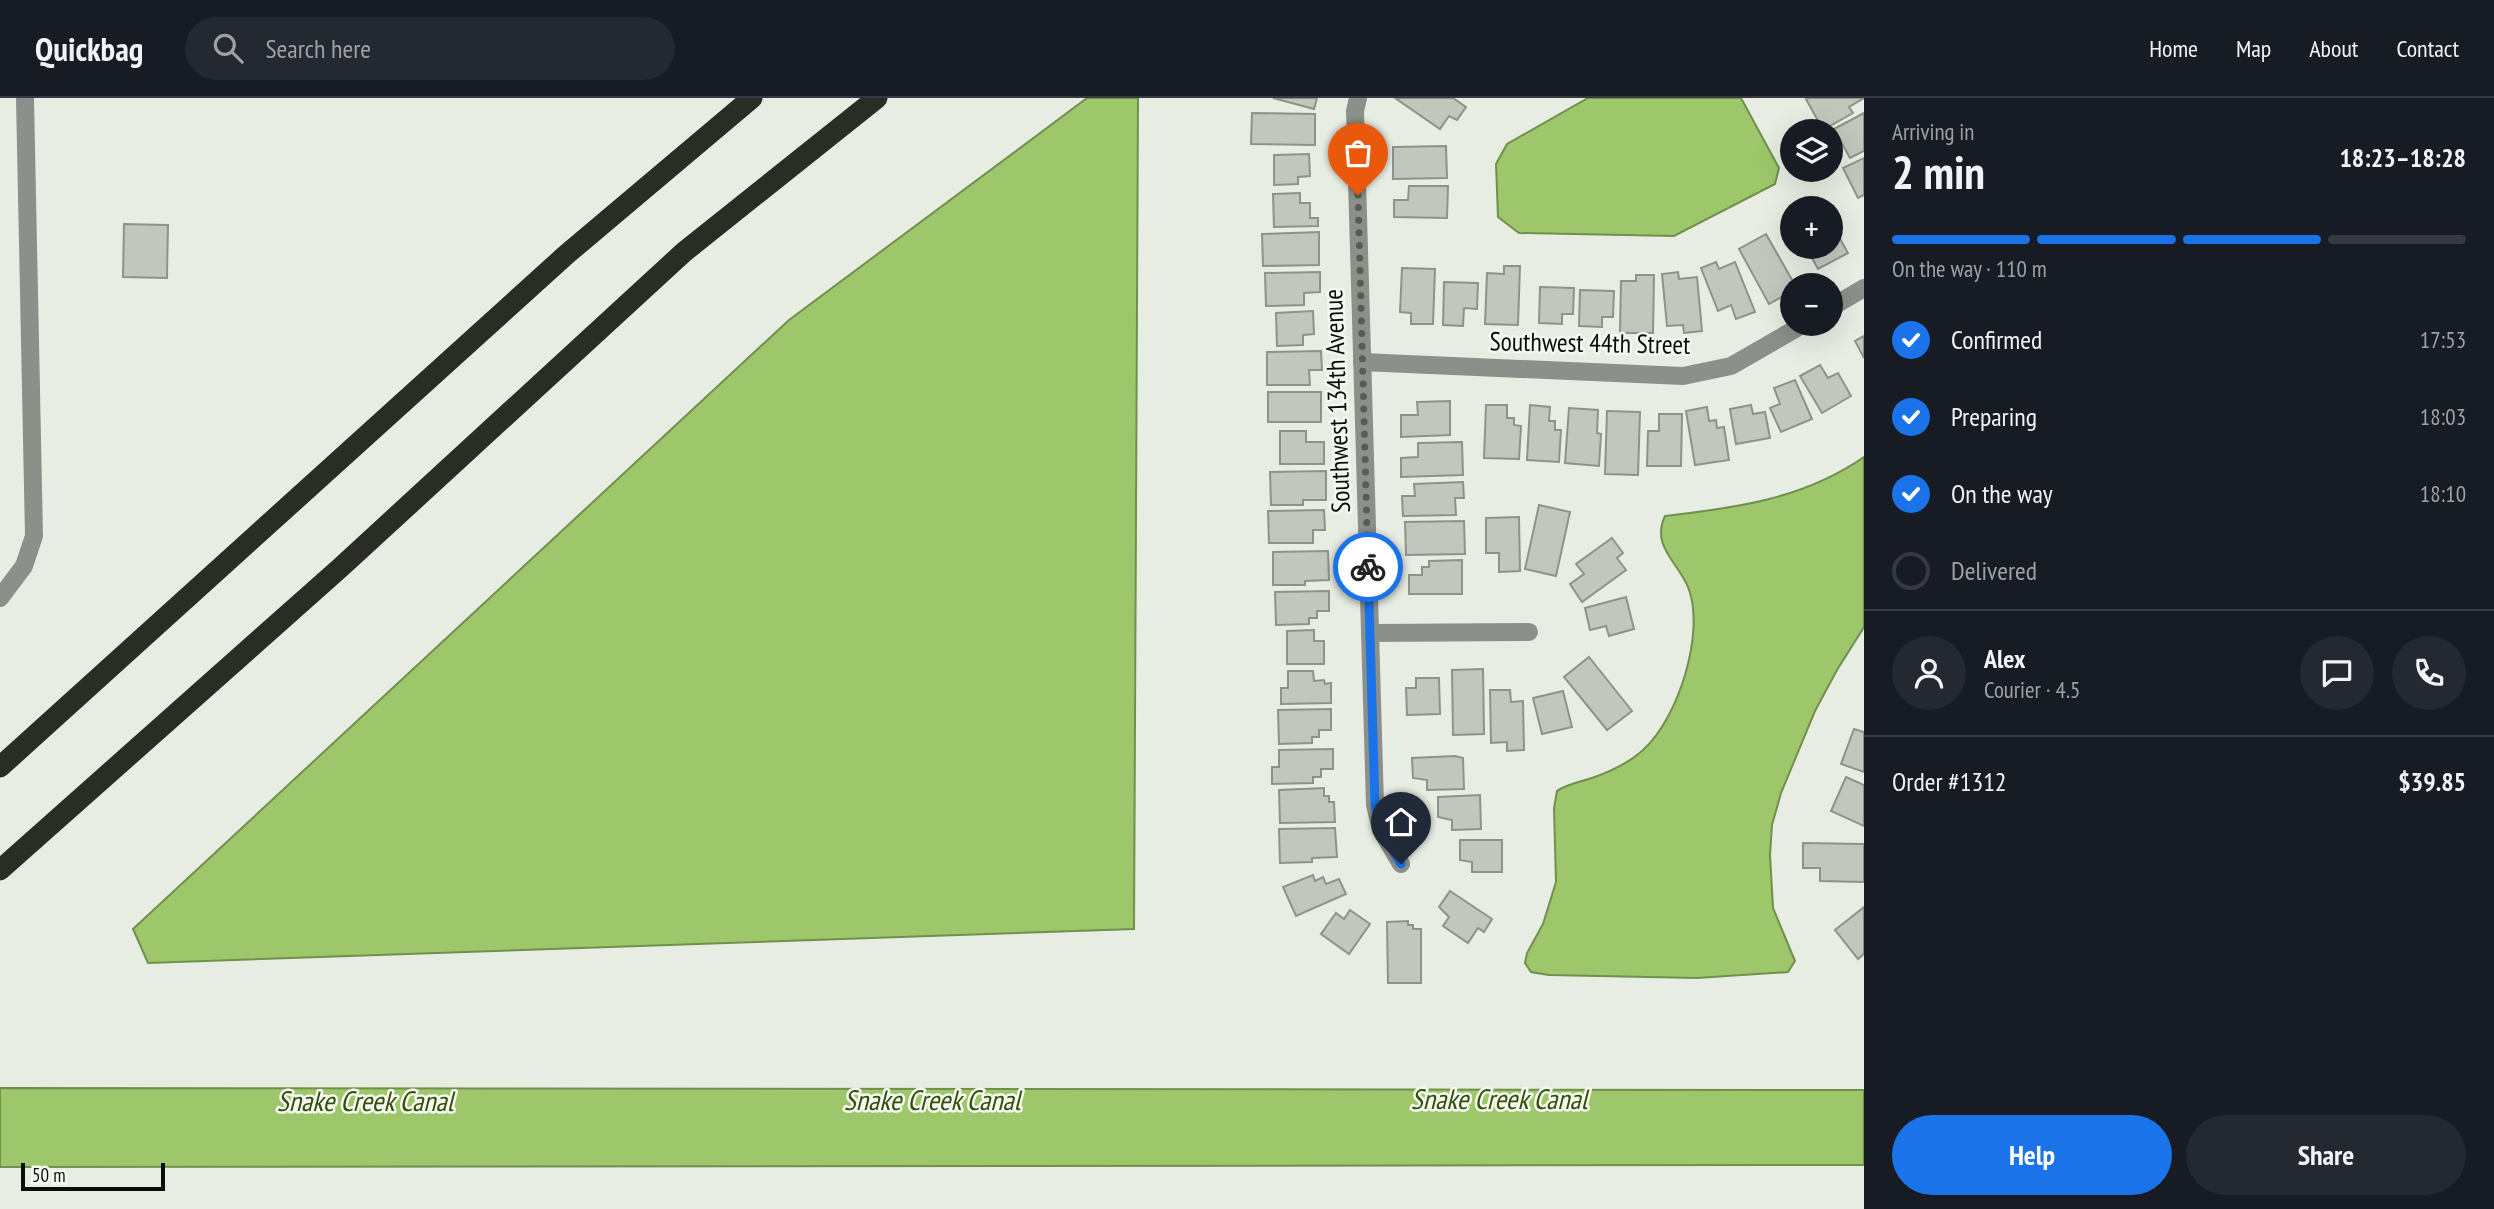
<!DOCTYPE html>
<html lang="en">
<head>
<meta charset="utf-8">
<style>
	:root { --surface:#171b24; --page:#242831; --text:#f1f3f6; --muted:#9ea1a6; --line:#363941; --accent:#1a73e8 }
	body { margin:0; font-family:"PT Sans Narrow",sans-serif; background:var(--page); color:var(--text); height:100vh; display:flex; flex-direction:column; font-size:26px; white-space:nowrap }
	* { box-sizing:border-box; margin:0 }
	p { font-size:23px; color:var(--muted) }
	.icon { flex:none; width:38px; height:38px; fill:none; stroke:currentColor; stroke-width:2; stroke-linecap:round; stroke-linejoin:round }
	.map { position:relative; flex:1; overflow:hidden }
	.side { display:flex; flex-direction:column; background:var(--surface); width:630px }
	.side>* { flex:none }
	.tools { position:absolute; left:1780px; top:21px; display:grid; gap:14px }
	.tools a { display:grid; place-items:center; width:63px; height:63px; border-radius:50%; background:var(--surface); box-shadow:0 7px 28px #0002; font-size:35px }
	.scale { position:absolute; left:21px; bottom:18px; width:144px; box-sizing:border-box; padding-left:7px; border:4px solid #0b0d0a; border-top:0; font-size:19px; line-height:24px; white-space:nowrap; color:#0b0d0a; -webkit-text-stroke:5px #f5faf0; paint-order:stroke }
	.pin { position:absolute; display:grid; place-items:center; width:60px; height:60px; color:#fff; margin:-72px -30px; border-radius:50% 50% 50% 0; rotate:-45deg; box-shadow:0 0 7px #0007 }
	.pin .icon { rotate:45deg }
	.courier { position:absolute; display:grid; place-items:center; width:70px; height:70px; margin:-35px; border:5px solid #1a73e8; border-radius:50%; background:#fff; color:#222; box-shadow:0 2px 9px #0007 }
	.headline em { font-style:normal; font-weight:700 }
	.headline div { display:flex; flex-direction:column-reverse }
	.headline { display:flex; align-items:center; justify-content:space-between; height:119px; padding:0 28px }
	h1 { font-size:46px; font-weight:700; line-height:52px }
	.bar { display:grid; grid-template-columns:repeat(4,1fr); gap:10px 7px; align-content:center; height:84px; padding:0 28px }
	.bar i { height:9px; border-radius:5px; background:var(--line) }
	.bar .current { background:var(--accent) }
	.bar p { grid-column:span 4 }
	.line { display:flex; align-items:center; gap:18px; padding:0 28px; border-top:2px solid var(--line) }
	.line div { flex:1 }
	.round { display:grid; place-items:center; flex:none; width:74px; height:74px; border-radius:37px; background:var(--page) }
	ol { padding:0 28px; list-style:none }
	li { display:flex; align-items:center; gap:21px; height:77px }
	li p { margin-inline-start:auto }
	li .icon { padding:7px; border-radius:50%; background:var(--accent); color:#fff; stroke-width:4 }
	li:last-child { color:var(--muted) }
	li i { width:38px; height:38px; border:4px solid var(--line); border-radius:50% }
	.button { display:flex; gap:14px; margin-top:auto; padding:14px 28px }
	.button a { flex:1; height:80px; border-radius:42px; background:var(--accent); color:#fff; font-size:28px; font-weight:700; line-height:80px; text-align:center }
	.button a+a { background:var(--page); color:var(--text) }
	header { display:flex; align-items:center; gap:42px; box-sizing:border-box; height:98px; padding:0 35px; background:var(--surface); border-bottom:2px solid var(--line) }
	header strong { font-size:33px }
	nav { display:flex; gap:38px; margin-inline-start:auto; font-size:24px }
	.search { width:490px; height:63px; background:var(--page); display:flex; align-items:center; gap:18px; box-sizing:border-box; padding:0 24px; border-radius:38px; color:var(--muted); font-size:26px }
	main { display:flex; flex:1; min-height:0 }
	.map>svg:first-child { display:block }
	.water { fill:#9dc76a; stroke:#718f4d; stroke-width:2 }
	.building { fill:#c2c7bd; stroke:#8e938a; stroke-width:2 }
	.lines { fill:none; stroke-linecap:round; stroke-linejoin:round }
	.minor { stroke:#8d8f8b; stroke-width:18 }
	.motorway { stroke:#2a2d26; stroke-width:21 }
	.done { stroke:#585b56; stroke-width:7; stroke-dasharray:0 12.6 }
	.route { stroke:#1a73e8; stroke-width:9 }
	.labels { text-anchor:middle; stroke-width:5; stroke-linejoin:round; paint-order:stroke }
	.street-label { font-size:26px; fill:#0b0d0a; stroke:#f5faf0 }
	.water-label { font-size:28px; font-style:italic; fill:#344e0b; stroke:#f5faf0 }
</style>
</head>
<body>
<header>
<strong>Quickbag</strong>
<div class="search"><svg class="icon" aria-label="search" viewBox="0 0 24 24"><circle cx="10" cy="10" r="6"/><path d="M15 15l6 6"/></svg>Search here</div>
<nav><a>Home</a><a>Map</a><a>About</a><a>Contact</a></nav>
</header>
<main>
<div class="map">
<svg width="1864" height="1111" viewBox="0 0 1864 1111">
	<rect width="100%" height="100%" fill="#e8ede3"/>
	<!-- water -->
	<g class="water">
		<path d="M1087,0h51l-4,831 -986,34 -15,-34 656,-609z"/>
		<path d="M1588,0h153l38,70 -4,16 -101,52 -155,-3 -21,-16 -2,-53 11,-20z"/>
		<path d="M1864,359v170l-27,43 -22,41 -34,82 -9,32 -2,30 3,53 22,53 -7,11 -91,6 -148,-3 -18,-3 -6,-9 2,-10 16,-29 13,-42 -2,-74 3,-17c10,-7 23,-9 35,-13 17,-6 37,-15 51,-28 35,-31 63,-118 45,-163 -11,-26 -37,-41 -23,-71 71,-8 138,-17 199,-59z"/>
		<path d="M0,990l1864,2v75l-1864,2z"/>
	</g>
	<!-- building -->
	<g class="building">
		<path d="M1273,0h44l-3,11z"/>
		<path d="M1395,0h58l13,9 -9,13 -8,-4 -9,13z"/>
		<path d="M1809,0h55l-15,9 4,6 -30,17 -17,-31z"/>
		<path d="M1252,15l63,1v31l-64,-1z"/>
		<path d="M1864,15v38l-14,7 -16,-29z"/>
		<path d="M1446,48l1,32 -54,1v-32z"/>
		<path d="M1309,56l1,22 -12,1v7l-24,1v-30z"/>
		<path d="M1864,60v37l-6,3 -15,-30z"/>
		<path d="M1409,88h39l-1,32 -53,-1v-17h14z"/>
		<path d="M1300,95v10h10v15h8v8l-44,1 -1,-33z"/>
		<path d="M1830,123l18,32 -30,16 -12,-22h24z"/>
		<path d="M124,126l44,1 -1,53 -44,-1z"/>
		<path d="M1319,134v33l-56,1 -1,-32z"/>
		<path d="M1766,136l29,51h-3v6l-23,13 -30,-55z"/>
		<path d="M1716,164l3,7 16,-7 20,50 -19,7 -5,-14 -13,6 -17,-43z"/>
		<path d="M1504,168h16l-2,59 -33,-1 2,-51 17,1z"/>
		<path d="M1402,170l33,1 -2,55h-22v-11l-11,-1z"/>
		<path d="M1320,174v20l-16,1v12l-38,1 -1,-33z"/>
		<path d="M1678,174l1,7 18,-2 5,54 -18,2 -1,-8 -16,1 -5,-52z"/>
		<path d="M1636,177h18l-1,58h-33l1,-52h15z"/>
		<path d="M1444,184l34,1 -1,26 -13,-1 -1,18 -20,-1z"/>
		<path d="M1540,189l34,1 -1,26h-11v10l-23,-1z"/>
		<path d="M1580,192l34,1 -1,26h-11v10l-23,-1z"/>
		<path d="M1313,213l1,23 -11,1v10l-26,1 -1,-33z"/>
		<path d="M1864,238v22l-9,-17z"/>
		<path d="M1321,253l1,19h-13l1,15h-43v-33z"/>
		<path d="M1820,267l8,13 10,-5 13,23 -29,17 -22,-37z"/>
		<path d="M1795,282l17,39 -31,13 -11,-24 10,-4 -6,-16z"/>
		<rect x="1268" y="294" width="53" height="30"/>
		<path d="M1450,303v34l-49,2v-22h17l-1,-13z"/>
		<path d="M1486,307h21v13h7v7l7,1 -2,33 -35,-1z"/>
		<path d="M1530,307l20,2 -1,14h6v9h6l-2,32 -32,-2z"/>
		<path d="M1751,307l2,9 12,-2 5,26 -34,6 -6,-35z"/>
		<path d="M1707,309l2,14 7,-1 1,8 7,-1 5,33 -34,5 -9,-54z"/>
		<path d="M1569,310l29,2 -1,23 4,1 -2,32 -34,-3z"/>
		<path d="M1607,313l33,1 -2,63 -33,-1z"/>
		<path d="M1659,316h23l-1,52h-34l1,-35h11z"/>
		<path d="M1280,333h26v11h18v22h-44z"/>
		<path d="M1462,344l1,33 -62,2v-19l17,-1v-14z"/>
		<path d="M1326,373v29h-23v5h-32l-1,-33z"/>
		<path d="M1463,384l1,16h-9l1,17 -53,1 -1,-20h13l-1,-12z"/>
		<path d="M1539,407l31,7 -14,64 -31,-7z"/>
		<path d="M1324,412l1,20h-12v13h-44l-1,-32z"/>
		<path d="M1519,419l1,54 -21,1v-19h-13v-35z"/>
		<path d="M1464,423l1,33 -59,1 -1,-33z"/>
		<path d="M1612,440l11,15 -6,5 9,12 -44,32 -12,-18 14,-10 -8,-10z"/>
		<path d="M1328,453l1,29 -24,1v4h-32v-33z"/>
		<path d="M1462,462v34h-53v-19h13v-8h7v-6z"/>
		<path d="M1329,493v20h-12v7h-8v6l-33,1 -1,-33z"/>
		<path d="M1626,499l8,32 -25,7 -3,-10 -16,4 -5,-22z"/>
		<path d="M1314,532v11h10v23h-37v-33z"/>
		<path d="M1589,559l43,54 -25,19 -43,-53z"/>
		<path d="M1483,571l1,65 -31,1 -1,-65z"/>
		<path d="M1288,573h25l1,10 10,-1 1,4 6,-1v20l-50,1v-16h7z"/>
		<path d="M1416,580h23l1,36 -33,1 -1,-27h10z"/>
		<path d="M1490,592h20l1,12 12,-1 1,49 -17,1v-9l-16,1z"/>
		<path d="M1563,593l9,36 -30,7 -9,-36z"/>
		<path d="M1331,611v21h-12v7h-7v6l-33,1 -1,-34z"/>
		<path d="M1854,631l10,3v40l-23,-8z"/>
		<path d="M1333,651v20h-12v8h-8v6l-41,1v-17h7v-17z"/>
		<path d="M1455,658l8,2 1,31 -37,1v-10l-14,-2 -1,-20z"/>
		<path d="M1846,679l18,8v41l-33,-15z"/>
		<path d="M1324,690v8h5v6h5l1,20 -55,1 -1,-33z"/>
		<path d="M1480,697l1,34 -29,1v-10l-14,-3v-20z"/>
		<path d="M1335,730l2,29 -25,1v4l-32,1 -1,-34z"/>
		<path d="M1460,742h42v32h-30v-10l-12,-2z"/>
		<path d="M1803,745l61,1v38l-44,-1v-13h-17z"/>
		<path d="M1313,777l2,6 8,-4 3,7 13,-5 7,15 -50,22 -13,-29z"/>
		<path d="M1450,793l42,28 -8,13 -6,-4 -10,15 -25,-17 6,-9 -10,-10z"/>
		<path d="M1864,809v47l-6,5 -23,-29z"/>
		<path d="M1350,812l20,14 -21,30 -28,-20 15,-21 8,6z"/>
		<path d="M1408,823v4h5v4h8v54h-33l-1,-61z"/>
	</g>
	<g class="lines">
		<!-- minor -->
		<g class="minor">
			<path d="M1358,0l-3,13 20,694 6,25 20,34"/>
			<path d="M1830,210l34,-20"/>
			<path d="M1362,264l321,14 48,-10 73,-42"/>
			<path d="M0,500l24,-32 10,-30 -9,-438"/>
			<path d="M1370,535l159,-1"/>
		</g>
		<!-- motorway -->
		<g class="motorway">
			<path d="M0,669l567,-513 185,-156"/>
			<path d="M0,772l340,-302 344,-316 193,-154"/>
		</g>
	</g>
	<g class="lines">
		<!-- done -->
		<path class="done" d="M1358,97l10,372"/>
		<!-- route -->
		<path class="route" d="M1368,469l7,238 6,25 20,34"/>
	</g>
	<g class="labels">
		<!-- street labels -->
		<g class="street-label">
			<text transform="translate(1590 245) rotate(1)" y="9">Southwest 44th Street</text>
			<text transform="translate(1337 303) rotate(-92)" y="9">Southwest 134th Avenue</text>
		</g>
		<!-- water labels -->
		<g class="water-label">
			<text x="1499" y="1011">Snake Creek Canal</text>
			<text x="932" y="1012">Snake Creek Canal</text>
			<text x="365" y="1013">Snake Creek Canal</text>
		</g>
	</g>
</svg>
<div class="tools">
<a><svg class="icon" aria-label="layers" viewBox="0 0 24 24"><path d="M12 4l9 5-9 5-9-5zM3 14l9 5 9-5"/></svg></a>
<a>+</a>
<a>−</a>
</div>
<div class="scale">50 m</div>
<div class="pin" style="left:1358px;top:97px;background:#ea580c"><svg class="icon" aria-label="bag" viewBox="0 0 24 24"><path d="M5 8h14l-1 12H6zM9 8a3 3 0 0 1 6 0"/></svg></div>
<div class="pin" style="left:1401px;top:766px;background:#1f2937"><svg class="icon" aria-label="home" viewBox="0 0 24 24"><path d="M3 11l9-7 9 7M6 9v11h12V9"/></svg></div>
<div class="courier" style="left:1368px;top:469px"><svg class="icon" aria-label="bike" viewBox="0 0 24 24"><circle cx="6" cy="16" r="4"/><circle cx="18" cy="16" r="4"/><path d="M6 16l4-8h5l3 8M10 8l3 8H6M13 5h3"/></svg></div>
</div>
<section class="side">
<div class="headline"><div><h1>2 min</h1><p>Arriving in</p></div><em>18:23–18:28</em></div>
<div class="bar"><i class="current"></i><i class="current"></i><i class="current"></i><i></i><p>On the way · 110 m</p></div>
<ol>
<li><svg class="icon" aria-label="check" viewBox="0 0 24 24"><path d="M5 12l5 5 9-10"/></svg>Confirmed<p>17:53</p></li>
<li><svg class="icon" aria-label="check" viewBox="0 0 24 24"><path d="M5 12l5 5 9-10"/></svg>Preparing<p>18:03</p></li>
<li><svg class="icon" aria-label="check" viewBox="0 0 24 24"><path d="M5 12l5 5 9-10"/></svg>On the way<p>18:10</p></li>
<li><i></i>Delivered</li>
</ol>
<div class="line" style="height:126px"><a class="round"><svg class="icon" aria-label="person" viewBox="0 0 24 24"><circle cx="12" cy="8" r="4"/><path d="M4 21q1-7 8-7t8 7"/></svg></a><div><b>Alex</b><p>Courier · 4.5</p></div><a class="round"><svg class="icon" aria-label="chat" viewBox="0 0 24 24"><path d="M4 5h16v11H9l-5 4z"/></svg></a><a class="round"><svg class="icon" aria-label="phone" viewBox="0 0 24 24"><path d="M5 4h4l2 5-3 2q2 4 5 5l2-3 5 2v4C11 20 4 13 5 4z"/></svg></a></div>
<div class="line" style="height:91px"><div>Order #1312</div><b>$39.85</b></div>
<div class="button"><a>Help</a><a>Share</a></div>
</section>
</main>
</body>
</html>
